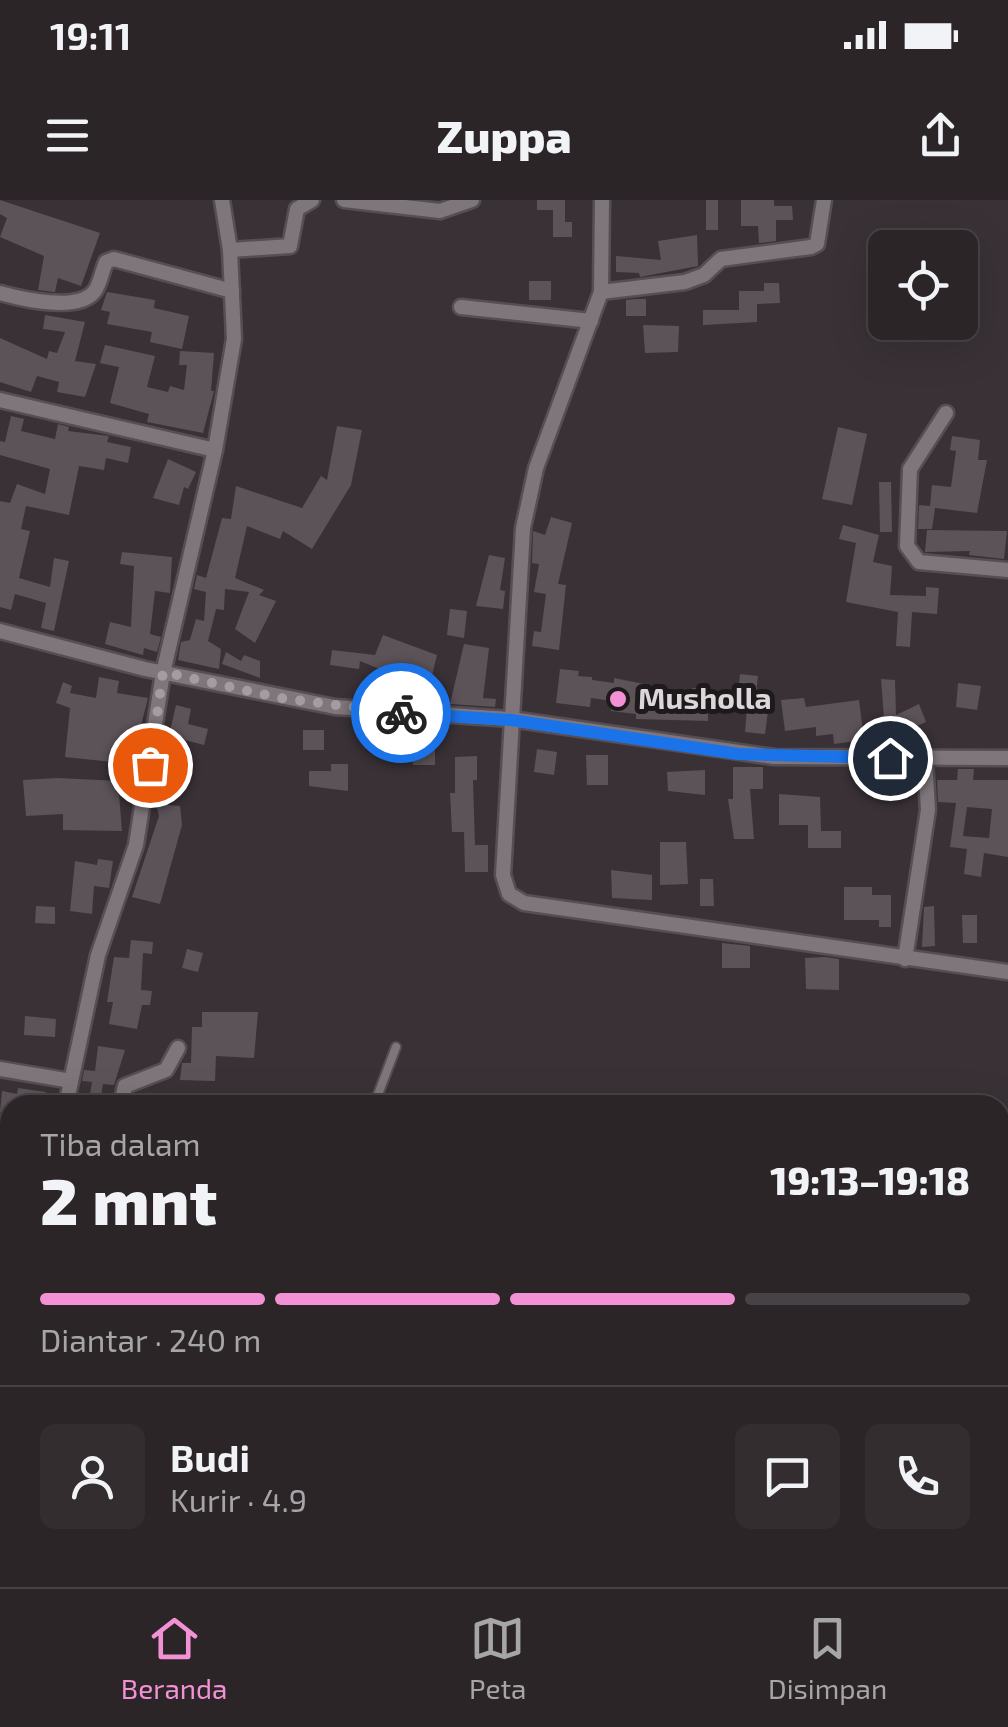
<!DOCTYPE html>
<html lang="id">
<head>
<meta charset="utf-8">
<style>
	:root { --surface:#2b2528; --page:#332d30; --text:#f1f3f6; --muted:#a6a5a8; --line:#474245; --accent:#f391d5 }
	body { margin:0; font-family:"Exo 2",sans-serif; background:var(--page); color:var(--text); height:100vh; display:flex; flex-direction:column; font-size:38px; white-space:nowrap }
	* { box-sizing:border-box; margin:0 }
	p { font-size:32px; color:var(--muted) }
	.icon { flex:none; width:55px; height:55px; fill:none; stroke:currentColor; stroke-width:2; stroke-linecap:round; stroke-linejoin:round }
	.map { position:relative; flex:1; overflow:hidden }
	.drawer { position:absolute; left:0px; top:895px; width:1010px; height:492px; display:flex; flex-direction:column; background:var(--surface); border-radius:30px 30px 0 0; box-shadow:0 10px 40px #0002,0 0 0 2px var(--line) }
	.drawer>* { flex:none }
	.controls { position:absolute; left:868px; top:30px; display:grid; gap:20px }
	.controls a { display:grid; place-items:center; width:110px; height:110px; border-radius:15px; background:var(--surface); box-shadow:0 10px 40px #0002,0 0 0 2px var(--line); font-size:50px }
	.pin { position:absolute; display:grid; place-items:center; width:85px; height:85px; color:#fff; margin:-42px; border:5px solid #fff; border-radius:50%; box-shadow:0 2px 10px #0007 }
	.courier { position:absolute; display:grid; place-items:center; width:100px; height:100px; margin:-50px; border:8px solid #1a73e8; border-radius:50%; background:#fff; color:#222; box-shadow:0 2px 12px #0007 }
	.head em { font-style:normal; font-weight:800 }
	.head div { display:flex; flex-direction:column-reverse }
	.head { display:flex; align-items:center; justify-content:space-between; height:170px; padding:0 40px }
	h1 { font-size:65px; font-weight:800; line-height:75px }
	.bar { display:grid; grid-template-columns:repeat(4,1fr); gap:15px 10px; align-content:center; height:120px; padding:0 40px }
	.bar i { height:12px; border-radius:8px; background:var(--line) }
	.bar .current { background:var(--accent) }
	.bar p { grid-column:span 4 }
	.line { display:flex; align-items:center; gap:25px; padding:0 40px; border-top:2px solid var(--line) }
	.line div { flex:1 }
	.round { display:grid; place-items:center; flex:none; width:105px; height:105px; border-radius:15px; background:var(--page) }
	.status { display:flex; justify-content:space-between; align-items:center; height:70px; padding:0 50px; background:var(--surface); direction:ltr }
	.status svg { height:28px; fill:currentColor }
	header { display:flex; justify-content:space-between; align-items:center; height:130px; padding:0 40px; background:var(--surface); font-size:45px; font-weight:800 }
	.tab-bar { display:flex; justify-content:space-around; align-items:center; height:140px; border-top:2px solid var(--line); background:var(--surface); font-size:28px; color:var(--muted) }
	.tab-bar a { display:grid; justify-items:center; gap:5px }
	.tab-bar .current { color:var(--accent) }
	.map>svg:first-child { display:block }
	.building { fill:#5c5359; fill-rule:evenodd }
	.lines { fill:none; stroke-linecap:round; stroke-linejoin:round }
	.lane-casing { stroke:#554e53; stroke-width:12 }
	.street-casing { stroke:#554e53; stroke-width:19 }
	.lane { stroke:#7f767b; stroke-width:8 }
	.street { stroke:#7f767b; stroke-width:14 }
	.done { stroke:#a39da1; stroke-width:10; stroke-dasharray:0 18 }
	.route { stroke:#1a73e8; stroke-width:12 }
	.poi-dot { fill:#f391d5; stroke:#1e1a1c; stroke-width:4 }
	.labels { text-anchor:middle; stroke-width:10; stroke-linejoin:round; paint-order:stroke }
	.poi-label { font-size:30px; font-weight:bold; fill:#dcd7da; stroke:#1e1a1c; text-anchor:start }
</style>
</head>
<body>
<div class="status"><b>19:11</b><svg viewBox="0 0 49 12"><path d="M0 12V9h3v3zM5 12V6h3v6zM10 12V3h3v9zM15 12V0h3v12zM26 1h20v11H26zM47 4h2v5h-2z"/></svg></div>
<header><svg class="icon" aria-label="menu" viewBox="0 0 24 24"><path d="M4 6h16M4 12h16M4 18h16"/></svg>Zuppa<svg class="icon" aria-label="share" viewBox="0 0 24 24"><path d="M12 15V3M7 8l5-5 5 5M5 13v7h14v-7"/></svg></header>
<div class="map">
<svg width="1008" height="1387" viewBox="0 0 1008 1387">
	<rect width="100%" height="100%" fill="#393136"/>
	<!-- building -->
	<g class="building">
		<path d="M0,0l100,33 -19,53 -23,-8 -3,14 -17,-2 6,-34 -44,-19 7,-19 -7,-4z"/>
		<path d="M537,0h28v22h7v15h-19v-27h-16z"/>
		<rect x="706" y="0" width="12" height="30"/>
		<path d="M741,0h33v6h18l1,14h-17v21l-17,2 -1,-17h-17z"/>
		<path d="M697,35l1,31 -58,11 -1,-4 -23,-1v-16l45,4 -3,-19z"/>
		<rect x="529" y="81" width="22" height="19"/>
		<path d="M764,83h15l1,20 -23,1v18l-54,3v-15h36v-19h25z"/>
		<path d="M107,92l48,8 -1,8 35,8 -7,33 -32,-7 2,-10 -45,-8 3,-12 -9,-2z"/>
		<path d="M635,99h11v17h-20v-16z"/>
		<path d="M45,115l40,7 -10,39 21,3 -11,33 -28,-5 2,-10 -22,-6 -6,16 -31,-10v-44l47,21 2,-8 8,2 8,-21 -22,-3z"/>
		<path d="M643,125l36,1 -1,26 -33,1z"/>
		<path d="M105,145l50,11 -8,31 21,5 2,-6 14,4 3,-25h-8l1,-14 34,2 -3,38h3l-11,42 -56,-11 2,-8 -39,-11 9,-36 -19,-4z"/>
		<path d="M11,216l13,3 -3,12 34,8 3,-15 11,3 -1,4 41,5 -2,6 24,5 -3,16 -22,-5 -2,12 -25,-4 -10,49 -43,-9 -5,23 9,2 -11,47 31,9 4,-29 15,3 -15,70 -13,-3 5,-25 -31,-9 -4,16 -11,-3v-106l10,2 7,-19 28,10 5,-25 -50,-14v-14l5,1z"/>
		<path d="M337,226l25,4 -11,55 -39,64 -29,-18 -3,8 -33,-13 -12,52 29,12 -5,5 17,6 -21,42 -20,-14 14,-37 -24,-3 -1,21 -8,-1 -8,32 13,8 -2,20 -41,-9 3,-18 9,-2 6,-21 8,2 2,-29 -12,-3 3,-14 9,3 16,-60 9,1 5,-33 66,22 19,-32 6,4z"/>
		<path d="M838,227l29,7 -15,71 -30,-6z"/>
		<path d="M952,236l28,4 -2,20h9l-10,53 -42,-5 -3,21h-14l1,-24 11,1 2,-21 19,2 5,-36 -6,-1z"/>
		<path d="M168,259l28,13 -8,17 -4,-2 -5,18 -26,-7z"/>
		<path d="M879,282h12l1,50h-12z"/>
		<path d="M551,317l21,6 -14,61 8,1 -7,65 -27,-4 2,-15 7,1 5,-38 -12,-2 5,-28 -7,-1 1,-32 12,4z"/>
		<path d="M843,325l36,10 -6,27 19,4 -2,29 36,1v-9l13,1 -2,26 -25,-2 -2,35 -14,-1 2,-34 -52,-10 10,-59 -17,-4z"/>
		<path d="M927,330l80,1 -3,28 -35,-4 1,-4 -45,1z"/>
		<path d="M122,352l50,5 -2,36 -15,-2 -5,43 11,3 -4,15 -13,-4 -1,7 -38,-11 5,-22 21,5 3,-61 -14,-2z"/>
		<path d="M489,355l16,3 -5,32 5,1 -2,18 -27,-3z"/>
		<path d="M450,409l17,2 -3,27 -17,-3z"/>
		<path d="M383,435l54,20 -7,29 -17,-4 -7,21 -22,-1 5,-27 -29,-12 -1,8 -29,-4 2,-15 43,5z"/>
		<path d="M464,444l25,4 -6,50 13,1 -1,8 -45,-3z"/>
		<path d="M226,452l15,9 3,-6 16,6v17l-38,-14z"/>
		<path d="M560,469l19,2 -1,5 14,1v3l22,3v-5l40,8 -1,10 39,3v-11l16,1v32l-72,-2v-5l-25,-3 1,-10 -21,-3 -1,9 -34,-4z"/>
		<path d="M740,474l18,2 -3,28 -18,-2z"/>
		<path d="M99,477l20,4 -2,12 31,5 -17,66 -66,-7 5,-49 -14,-5 7,-21 9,4 -2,7 26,5z"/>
		<path d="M881,479l14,1 1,35 23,-11 7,18 -27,12 1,13h-24l2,-15h7z"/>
		<path d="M958,483l23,3 -4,24 -21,-3z"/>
		<path d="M804,498l2,9 53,-7 5,40 -30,4 -1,-10 -17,2v-9l-31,4 -4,-31z"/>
		<path d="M176,505l15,4 -3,15 20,5 -4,16 -35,-9z"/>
		<path d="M747,509l21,2 -3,23 -20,-2z"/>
		<rect x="303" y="530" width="21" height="20"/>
		<path d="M412,537h23v28h-22z"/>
		<path d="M537,549l20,3 -3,23 -20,-3z"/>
		<path d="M586,555h22v30h-21z"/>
		<path d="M477,556v24h-4l2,65h13v27h-23l-1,-40h-12l-2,-39h5v-36z"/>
		<path d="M163,558l27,2 -1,17 -27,-2z"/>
		<path d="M331,564h17v27l-39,-5v-15h22z"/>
		<path d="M733,567h30v22h-13l4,50h-20l-6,-40h5z"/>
		<path d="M958,569h16l-1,11h35v77l-24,-4 -3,24 -17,-3 3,-25 -17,-2 6,-44 -18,-1 -1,-22h20zM967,607l25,2 -3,29 -26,-2z"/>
		<path d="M705,570v25l-37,-4 -1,-19z"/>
		<path d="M58,578l60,3 4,50 -59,-1v-16l-37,2 -3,-36z"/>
		<path d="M779,594l41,3 1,34h20v17h-33v-23h-29z"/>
		<path d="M156,604l24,2 2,19 -22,79 -28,-7 27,-81z"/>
		<path d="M660,642h26l2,42 -28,1z"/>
		<path d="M98,659l15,2 -4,27 -15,-2 -2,28 -22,-3 5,-50 22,4z"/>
		<path d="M611,670l41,5v25l-40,-2z"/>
		<path d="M700,679h13l1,27h-14z"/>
		<path d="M844,687h28v8h19v32h-12v-7h-35z"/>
		<path d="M36,706l19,1v17l-20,-1z"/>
		<path d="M934,706l1,40 -13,1 2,-40z"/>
		<path d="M962,715h15v28h-14z"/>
		<path d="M131,740l22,2 -1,12 -9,-1 -2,37 11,1 -2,14h-8l-5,24 -28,-5 4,-22h-6l7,-45 15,1z"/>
		<path d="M722,743l28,3v22h-28z"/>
		<path d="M187,749l16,4 -5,19 -16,-4z"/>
		<path d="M825,757l14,2v31l-33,-1 -1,-31z"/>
		<path d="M202,812h56l-4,46 -38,-2 -1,25 -35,-1 2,-17h9l1,-36h10z"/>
		<path d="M25,816l31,3 -1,18 -31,-2z"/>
		<path d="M98,846l27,4 -11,35 -11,-1 -3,18 -11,-2 3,-18 -10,-1 2,-11 11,1z"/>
		<path d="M18,888l28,4 -1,13h-35l-1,9 -9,-2 2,-21 15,3z"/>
	</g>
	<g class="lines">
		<defs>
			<path id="lane" d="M374,905l22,-58"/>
			<g id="street">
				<path d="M344,0l96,11 32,-11"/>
				<path d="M602,0l-1,92 -65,176 -13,60 -20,347 6,19 15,9 484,69"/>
				<path d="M230,50l60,-4 7,-37 15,-9"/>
				<path d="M601,92l84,-10 19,-7 17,-16 90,-12 6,-3 7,-44"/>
				<path d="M0,93c22,6 77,19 94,-1 6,-7 8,-21 12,-30l8,-3 118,32"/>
				<path d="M461,107l130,14"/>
				<path d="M0,200l215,50"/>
				<path d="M946,213l-36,56 -3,77 12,16 89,8"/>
				<path d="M0,431l145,38 190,38 176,12 263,38 234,1"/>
				<path d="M905,759l23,-149 -3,-52"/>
				<path d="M0,869l71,12"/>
				<path d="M66,905l32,-150 38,-110 27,-172 52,-223 19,-111 -4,-89 -8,-50"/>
				<path d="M121,905l4,-19 41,-16 12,-22"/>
				<path d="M1008,978l-5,21 5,4"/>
				<path d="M0,989l10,3"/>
				<path d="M0,1321l10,2"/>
				<path d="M98,1387l1,-9"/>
				<path d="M199,1387v-9"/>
			</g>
		</defs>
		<!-- lane casing -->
		<use href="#lane" class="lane-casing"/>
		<!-- street casing -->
		<use href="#street" class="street-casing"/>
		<!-- lane -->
		<use href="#lane" class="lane"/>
		<!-- street -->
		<use href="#street" class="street"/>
	</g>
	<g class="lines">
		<!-- done -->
		<path class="done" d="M150,565l13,-93 117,26 121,15"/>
		<!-- route -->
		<path class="route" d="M401,513l110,7 227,34 152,4"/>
	</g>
	<!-- markers -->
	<circle class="poi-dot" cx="618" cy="499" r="10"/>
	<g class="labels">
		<!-- poi labels -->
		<g class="poi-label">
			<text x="638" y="509">Musholla</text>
		</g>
	</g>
</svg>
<div class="controls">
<a><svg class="icon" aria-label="locate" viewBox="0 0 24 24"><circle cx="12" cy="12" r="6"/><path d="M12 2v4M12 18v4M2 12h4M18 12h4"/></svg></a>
</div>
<div class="pin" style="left:150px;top:565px;background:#ea580c"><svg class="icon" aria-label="bag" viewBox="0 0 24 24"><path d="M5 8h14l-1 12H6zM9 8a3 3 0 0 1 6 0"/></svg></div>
<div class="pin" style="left:890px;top:558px;background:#1f2937"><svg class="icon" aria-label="home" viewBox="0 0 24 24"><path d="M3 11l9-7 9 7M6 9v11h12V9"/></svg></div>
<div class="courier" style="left:401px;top:513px"><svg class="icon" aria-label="bike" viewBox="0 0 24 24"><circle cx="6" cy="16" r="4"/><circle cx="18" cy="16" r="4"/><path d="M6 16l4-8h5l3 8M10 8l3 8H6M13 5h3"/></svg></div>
<section class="drawer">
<div class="head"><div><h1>2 mnt</h1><p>Tiba dalam</p></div><em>19:13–19:18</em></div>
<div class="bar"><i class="current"></i><i class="current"></i><i class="current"></i><i></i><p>Diantar · 240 m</p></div>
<div class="line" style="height:180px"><a class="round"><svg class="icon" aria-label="person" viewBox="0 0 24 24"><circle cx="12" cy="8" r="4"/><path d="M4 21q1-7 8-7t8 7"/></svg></a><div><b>Budi</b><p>Kurir · 4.9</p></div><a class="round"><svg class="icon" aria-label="chat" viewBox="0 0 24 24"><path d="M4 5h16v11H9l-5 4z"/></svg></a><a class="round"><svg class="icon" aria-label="phone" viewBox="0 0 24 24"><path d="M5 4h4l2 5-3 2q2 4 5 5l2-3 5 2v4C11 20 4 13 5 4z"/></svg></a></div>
</section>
</div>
<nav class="tab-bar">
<a class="current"><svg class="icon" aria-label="home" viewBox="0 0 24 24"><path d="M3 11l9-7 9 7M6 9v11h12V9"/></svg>Beranda</a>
<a><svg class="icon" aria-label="map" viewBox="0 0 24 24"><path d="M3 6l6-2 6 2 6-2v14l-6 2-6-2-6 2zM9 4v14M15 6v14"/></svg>Peta</a>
<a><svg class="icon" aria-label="saved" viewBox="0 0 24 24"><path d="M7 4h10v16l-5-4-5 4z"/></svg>Disimpan</a>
</nav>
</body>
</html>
